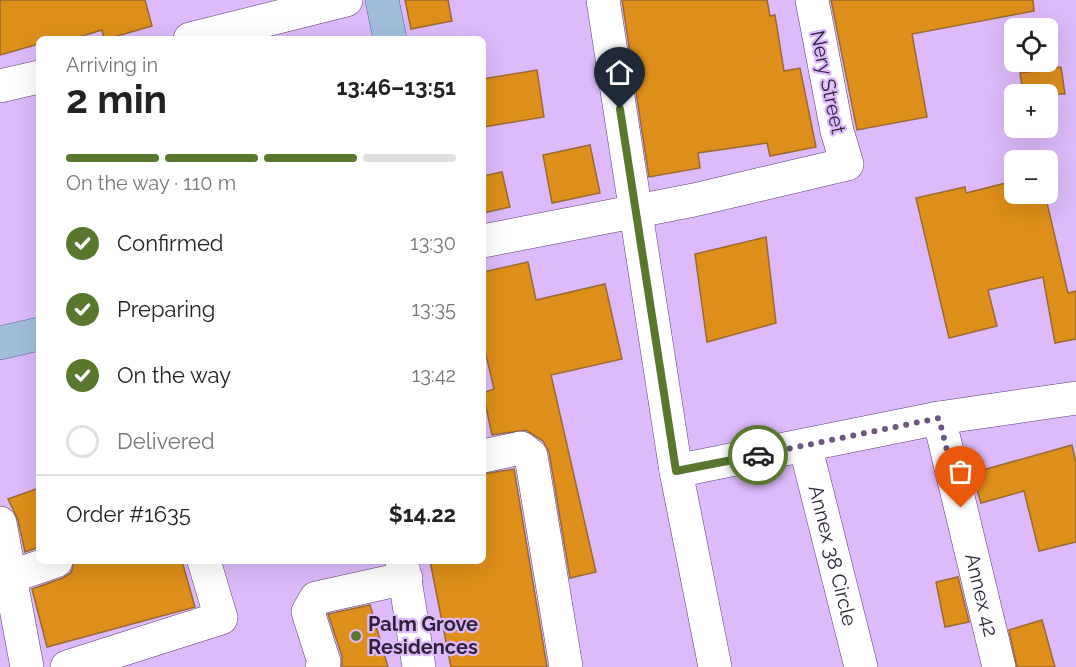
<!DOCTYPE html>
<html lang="en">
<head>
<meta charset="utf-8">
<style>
	:root { --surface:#fff; --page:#f2f2f2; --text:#222; --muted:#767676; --line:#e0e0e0; --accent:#59782e }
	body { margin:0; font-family:Raleway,sans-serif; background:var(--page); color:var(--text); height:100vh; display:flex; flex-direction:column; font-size:22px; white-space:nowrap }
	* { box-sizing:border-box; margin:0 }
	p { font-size:20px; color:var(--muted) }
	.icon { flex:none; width:33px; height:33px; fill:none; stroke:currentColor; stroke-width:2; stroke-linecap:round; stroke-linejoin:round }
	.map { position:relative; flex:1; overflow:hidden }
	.drawer { position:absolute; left:36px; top:36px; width:450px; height:528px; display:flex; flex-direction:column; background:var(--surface); border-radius:9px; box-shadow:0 6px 24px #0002 }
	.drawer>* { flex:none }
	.fabs { position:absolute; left:1004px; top:18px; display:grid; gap:12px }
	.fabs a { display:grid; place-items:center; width:54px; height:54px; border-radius:9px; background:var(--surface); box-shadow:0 6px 24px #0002; font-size:30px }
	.pin { position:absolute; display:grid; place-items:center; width:51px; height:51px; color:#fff; margin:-62px -26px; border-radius:50% 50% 50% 0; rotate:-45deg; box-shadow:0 0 6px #0007 }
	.pin .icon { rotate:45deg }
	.courier { position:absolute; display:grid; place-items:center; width:60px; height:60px; margin:-30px; border:4px solid #59782e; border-radius:50%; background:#fff; color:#222; box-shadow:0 2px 8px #0007 }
	.headline em { font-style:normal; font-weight:700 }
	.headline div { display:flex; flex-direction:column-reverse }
	.headline { display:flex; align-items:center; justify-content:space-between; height:102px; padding:0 30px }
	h1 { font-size:39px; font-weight:700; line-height:45px }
	.bar { display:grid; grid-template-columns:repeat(4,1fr); gap:9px 6px; align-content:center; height:72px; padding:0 30px }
	.bar i { height:8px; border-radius:4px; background:var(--line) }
	.bar .selected { background:var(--accent) }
	.bar p { grid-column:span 4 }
	.line { display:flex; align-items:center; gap:15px; padding:0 30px; border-top:2px solid var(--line) }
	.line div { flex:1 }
	ol { padding:0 30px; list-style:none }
	li { display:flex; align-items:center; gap:18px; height:66px }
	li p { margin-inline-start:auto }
	li .icon { padding:6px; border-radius:50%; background:var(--accent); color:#fff; stroke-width:4 }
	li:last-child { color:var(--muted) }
	li i { width:33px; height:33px; border:3px solid var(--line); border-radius:50% }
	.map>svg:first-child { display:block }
	.building { fill:#de8f1a; stroke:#986930; stroke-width:1.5 }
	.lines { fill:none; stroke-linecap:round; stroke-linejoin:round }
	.minor-casing { stroke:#5a3b72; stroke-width:34 }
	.major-casing { stroke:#506c95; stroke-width:34 }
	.minor { stroke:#fff; stroke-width:33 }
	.major { stroke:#a1bfdd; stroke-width:33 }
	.done { stroke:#6d577e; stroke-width:6; stroke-dasharray:0 10.8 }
	.route { stroke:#59782e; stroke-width:8 }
	.poi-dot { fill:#59782e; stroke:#ddbafb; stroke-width:2 }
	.labels { text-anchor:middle; stroke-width:4.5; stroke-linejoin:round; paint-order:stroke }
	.street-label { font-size:20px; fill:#30223b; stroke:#ddbafb }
	.poi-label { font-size:20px; font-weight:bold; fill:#30223b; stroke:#ddbafb; text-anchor:start }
</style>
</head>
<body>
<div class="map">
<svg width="1076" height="667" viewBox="0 0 1076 667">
	<rect width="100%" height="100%" fill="#ddbafb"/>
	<!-- building -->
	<g class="building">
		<path d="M0,0h145l7,26 -45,13h-3l-2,-9 -30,9h-33v5l-39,11z"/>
		<path d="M405,0h43l4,21 -41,8z"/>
		<path d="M622,0h145l3,16 5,-1 9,56 16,-3 16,79 -46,9 -3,-13 -69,10 2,15 -51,9z"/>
		<path d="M831,0h202l1,11 -122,23 15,83 -70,13z"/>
		<path d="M1061,67l4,27h-42l-3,-21z"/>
		<path d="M537,70l7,47 -61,10v-48z"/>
		<path d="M590,145l10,48 -48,10 -9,-48z"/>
		<path d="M502,172l8,35 -27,6v-37z"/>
		<path d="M1014,181v13h31l23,99 8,-2v48l-21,4 -12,-66 -55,13 9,36 -48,12 -33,-140 49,-11 1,6z"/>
		<path d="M766,237l10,86 -69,19 -12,-88z"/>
		<path d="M528,262l8,38 69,-16 17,75 -71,16 45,197 -26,6 -21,-126 -6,-11 -17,-11 -34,5 -9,-42 11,-4 -11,-47v-70z"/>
		<path d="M1072,445l4,19v78l-37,9 -15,-60 -43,12 -9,-30z"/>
		<path d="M514,469l33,198h-96l-21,-106h53v-87z"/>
		<path d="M39,488v59l-14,5 -7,-32 -10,-21z"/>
		<path d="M81,561h101l13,46 -148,40 -15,-58 31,-11 8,-5 3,-10z"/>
		<path d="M958,577l11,45 -24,5 -9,-45z"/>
		<path d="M370,605l18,62h-46v-11l-14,-42z"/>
		<path d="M1042,620l13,47h-38l-8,-37z"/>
	</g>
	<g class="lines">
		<defs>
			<g id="minor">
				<path d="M603,0l73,471 39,196"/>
				<path d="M190,39l156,-39"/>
				<path d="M0,86l39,-9"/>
				<path d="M483,241l211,-41 153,-36 -10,-33 -25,-131"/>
				<path id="s1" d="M939,418l60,249"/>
				<path id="s2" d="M805,445l56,222"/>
				<path d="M483,456l38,-8 10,8 35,211"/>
				<path d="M676,471l263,-53 137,-20"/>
				<path d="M0,523l27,144"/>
				<path d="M402,561l17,106"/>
				<path d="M10,577l46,-16"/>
				<path d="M67,667l154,-49 -17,-57"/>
				<path d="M322,667l2,-5 -16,-50 8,-14 90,-20"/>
			</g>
			<g id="major">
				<path d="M382,0l8,39"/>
				<path d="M0,343l39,-9"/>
			</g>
		</defs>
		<!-- minor casing -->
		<use href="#minor" class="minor-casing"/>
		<!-- major casing -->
		<use href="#major" class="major-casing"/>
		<!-- minor -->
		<use href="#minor" class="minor"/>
		<!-- major -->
		<use href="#major" class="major"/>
	</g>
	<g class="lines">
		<!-- done -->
		<path class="done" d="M758,455l181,-37 22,90"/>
		<!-- route -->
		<path class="route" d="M620,109l56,362 82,-16"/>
	</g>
	<!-- markers -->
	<circle class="poi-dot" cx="356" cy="636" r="6"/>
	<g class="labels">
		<!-- street labels -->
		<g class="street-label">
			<text transform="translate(828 82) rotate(78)" y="7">Nery Street</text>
			<text dy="7" stroke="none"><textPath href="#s2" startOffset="114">Annex 38 Circle</textPath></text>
			<text dy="7" stroke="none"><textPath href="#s1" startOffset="182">Annex 42</textPath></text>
		</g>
		<!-- poi labels -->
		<g class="poi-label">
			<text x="368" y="631">Palm Grove<tspan x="368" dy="23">Residences</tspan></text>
		</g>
	</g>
</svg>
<div class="fabs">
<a><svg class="icon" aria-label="locate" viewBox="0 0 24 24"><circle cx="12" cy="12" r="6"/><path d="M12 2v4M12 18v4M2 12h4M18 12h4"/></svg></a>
<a>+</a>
<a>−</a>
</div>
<div class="pin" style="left:961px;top:508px;background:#ea580c"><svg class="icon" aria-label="bag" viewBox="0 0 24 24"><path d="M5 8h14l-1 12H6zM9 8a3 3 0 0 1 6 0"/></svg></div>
<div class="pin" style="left:620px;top:109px;background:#1f2937"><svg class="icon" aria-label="home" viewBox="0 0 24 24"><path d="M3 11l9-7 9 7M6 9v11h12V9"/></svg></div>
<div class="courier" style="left:758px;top:455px"><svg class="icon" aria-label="car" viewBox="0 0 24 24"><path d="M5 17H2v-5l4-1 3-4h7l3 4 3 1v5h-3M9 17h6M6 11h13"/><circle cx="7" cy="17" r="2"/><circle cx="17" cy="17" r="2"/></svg></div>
<section class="drawer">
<div class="headline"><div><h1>2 min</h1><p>Arriving in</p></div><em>13:46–13:51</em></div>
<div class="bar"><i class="selected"></i><i class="selected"></i><i class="selected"></i><i></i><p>On the way · 110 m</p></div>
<ol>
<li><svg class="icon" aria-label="check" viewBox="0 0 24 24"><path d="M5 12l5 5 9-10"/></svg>Confirmed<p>13:30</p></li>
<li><svg class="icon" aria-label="check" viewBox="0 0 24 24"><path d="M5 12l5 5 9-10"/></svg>Preparing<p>13:35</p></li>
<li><svg class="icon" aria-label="check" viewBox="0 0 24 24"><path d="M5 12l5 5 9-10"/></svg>On the way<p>13:42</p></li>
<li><i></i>Delivered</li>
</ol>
<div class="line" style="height:78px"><div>Order #1635</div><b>$14.22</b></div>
</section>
</div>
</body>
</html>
